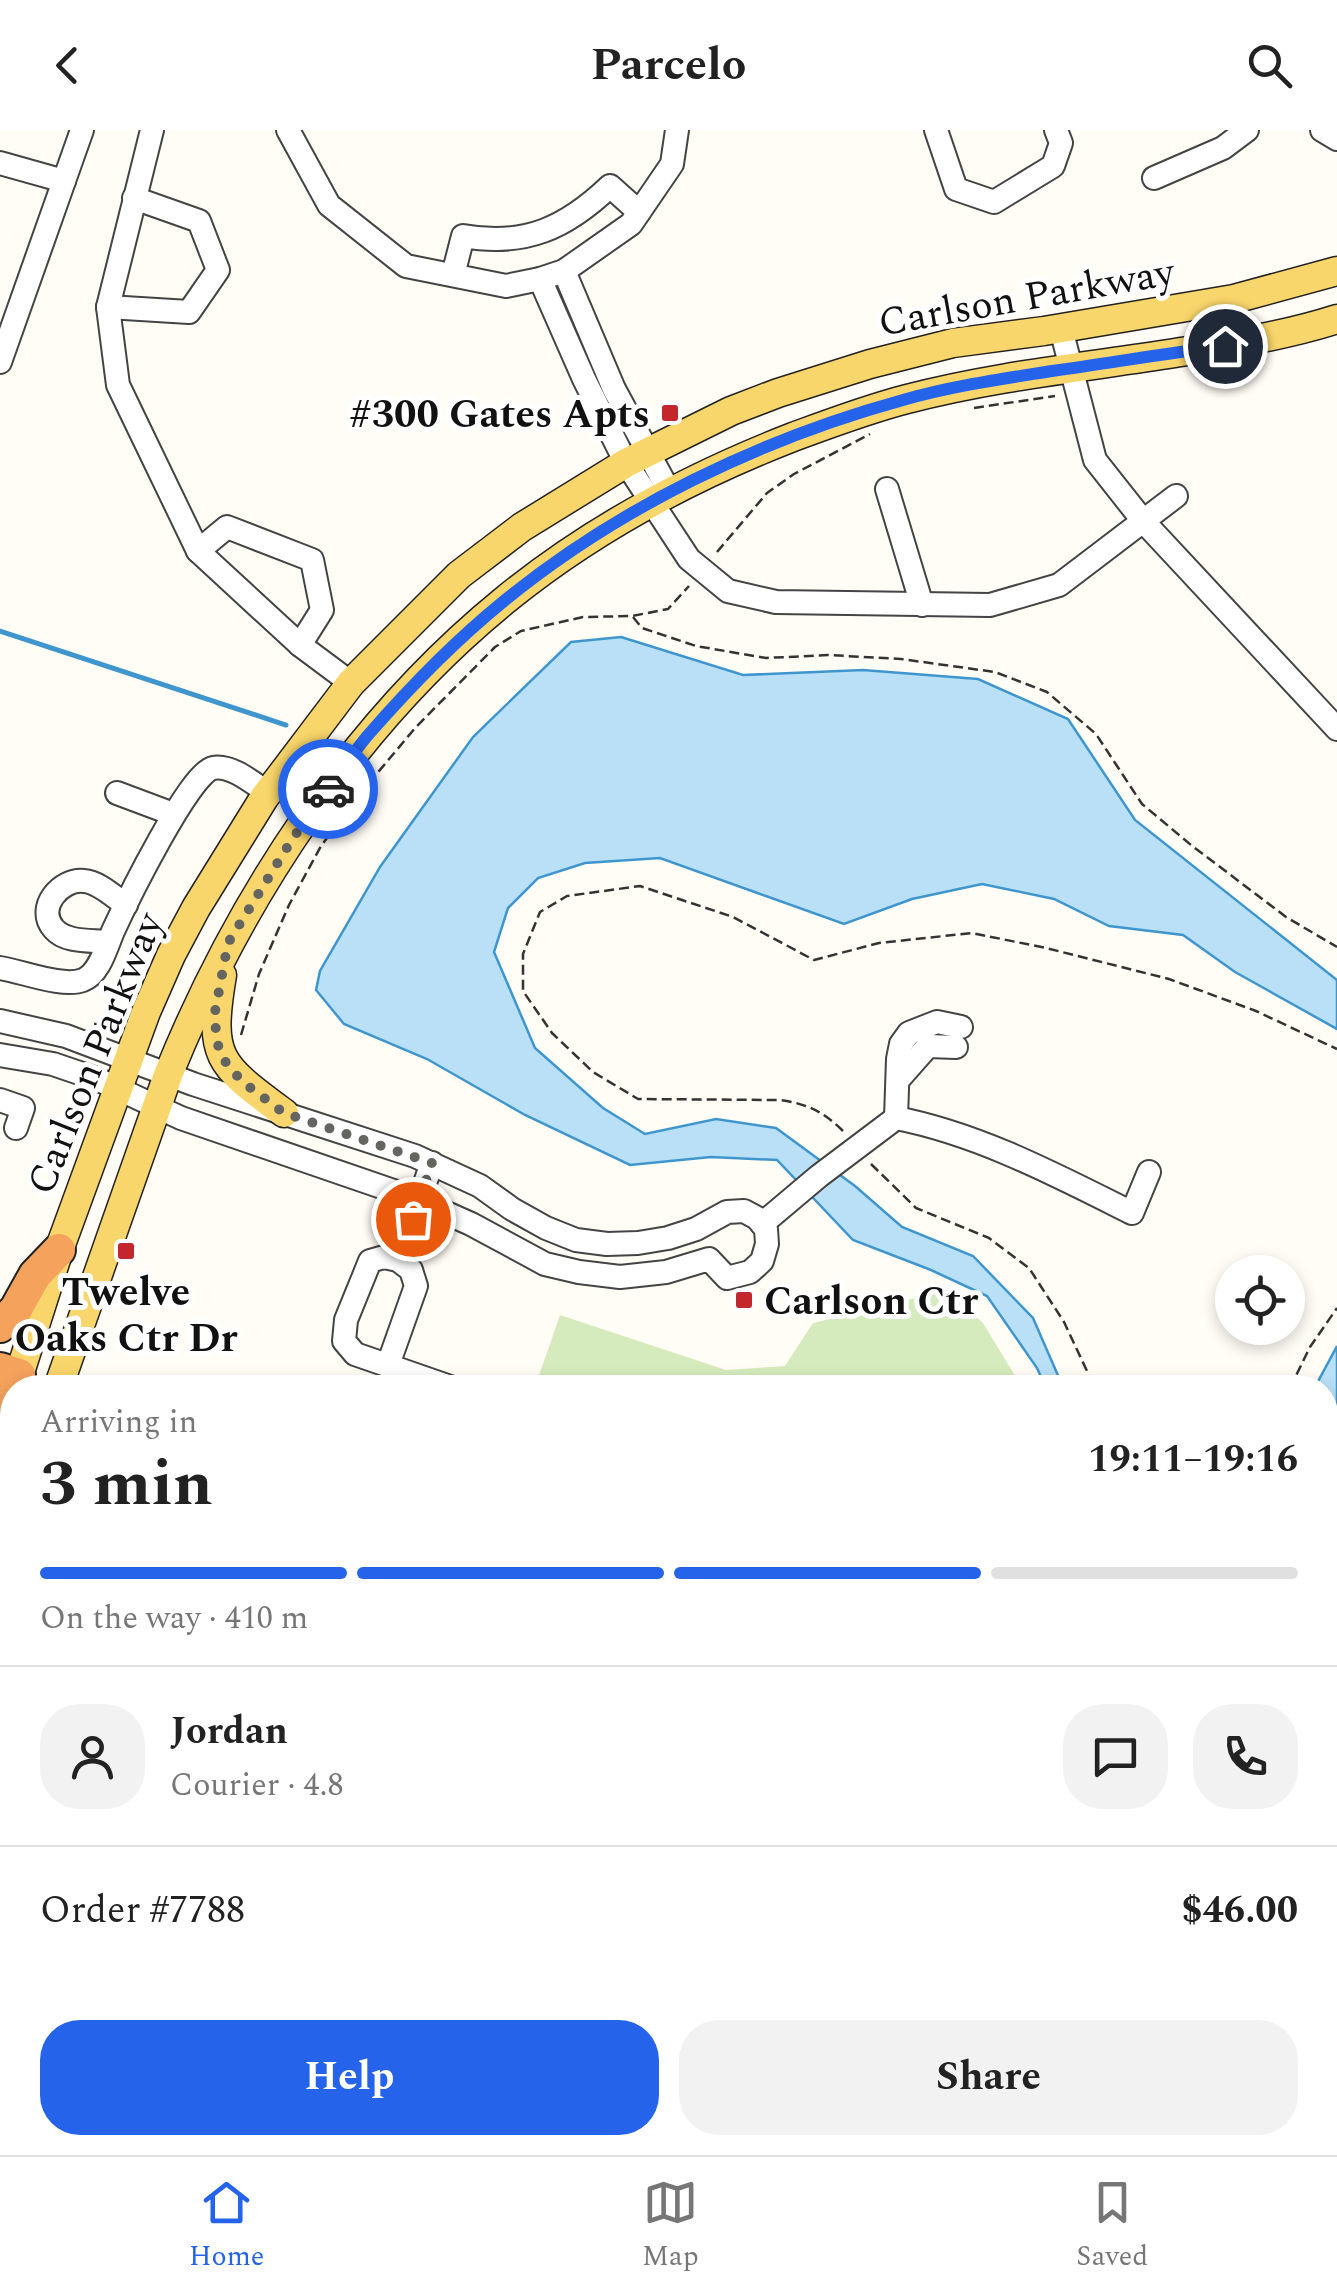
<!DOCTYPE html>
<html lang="en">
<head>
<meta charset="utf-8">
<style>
	:root { --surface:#fff; --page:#f2f2f2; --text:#222; --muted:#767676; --line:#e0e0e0; --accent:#2563eb }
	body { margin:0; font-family:Spectral,serif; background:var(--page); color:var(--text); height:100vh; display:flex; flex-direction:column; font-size:38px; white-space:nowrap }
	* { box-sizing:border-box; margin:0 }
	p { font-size:32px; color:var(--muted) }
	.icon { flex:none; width:55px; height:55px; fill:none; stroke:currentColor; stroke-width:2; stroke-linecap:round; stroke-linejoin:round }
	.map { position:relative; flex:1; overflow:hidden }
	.side { position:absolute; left:0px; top:1245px; width:1338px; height:780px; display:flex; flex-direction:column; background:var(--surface); border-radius:40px 40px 0 0; box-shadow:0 5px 15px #0003 }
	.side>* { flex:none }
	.fabs { position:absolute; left:1215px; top:1125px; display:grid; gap:20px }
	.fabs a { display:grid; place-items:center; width:90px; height:90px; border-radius:50%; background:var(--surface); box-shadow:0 5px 15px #0003; font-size:50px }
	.pin { position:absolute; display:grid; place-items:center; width:85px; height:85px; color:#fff; margin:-42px; border:5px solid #fff; border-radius:50%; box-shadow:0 2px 10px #0007 }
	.courier { position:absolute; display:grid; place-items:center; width:100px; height:100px; margin:-50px; border:8px solid #2563eb; border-radius:50%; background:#fff; color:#222; box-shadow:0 2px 12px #0007 }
	.head em { font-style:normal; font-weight:700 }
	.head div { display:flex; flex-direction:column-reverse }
	.head { display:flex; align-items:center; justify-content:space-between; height:170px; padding:0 40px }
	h1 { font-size:65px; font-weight:700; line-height:75px }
	.bar { display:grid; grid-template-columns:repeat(4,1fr); gap:15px 10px; align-content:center; height:120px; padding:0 40px }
	.bar i { height:12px; border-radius:8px; background:var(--line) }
	.bar .current { background:var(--accent) }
	.bar p { grid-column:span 4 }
	.line { display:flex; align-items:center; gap:25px; padding:0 40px; border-top:2px solid var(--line) }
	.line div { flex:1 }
	.round { display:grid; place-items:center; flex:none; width:105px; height:105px; border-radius:40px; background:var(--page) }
	.button { display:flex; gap:20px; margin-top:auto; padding:20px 40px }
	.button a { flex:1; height:115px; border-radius:40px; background:var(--accent); color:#fff; font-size:40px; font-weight:700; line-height:115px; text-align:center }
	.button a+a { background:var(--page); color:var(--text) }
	header { display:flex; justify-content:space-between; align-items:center; height:130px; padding:0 40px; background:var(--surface); font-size:45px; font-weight:700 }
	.tabs { display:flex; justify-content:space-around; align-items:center; height:140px; border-top:2px solid var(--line); background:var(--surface); font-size:28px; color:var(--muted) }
	.tabs a { display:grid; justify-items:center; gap:5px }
	.tabs .current { color:var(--accent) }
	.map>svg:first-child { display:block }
	.green { fill:#d5ebbd }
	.water { fill:#b9e0f7; stroke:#3f96cf; stroke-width:2.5 }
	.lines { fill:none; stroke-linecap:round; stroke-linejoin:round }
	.stream { stroke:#3f96cf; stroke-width:5 }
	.minor-casing { stroke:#444; stroke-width:26 }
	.major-casing { stroke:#222; stroke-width:31 }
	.highway-casing { stroke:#222; stroke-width:36 }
	.path { stroke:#333; stroke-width:2.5; stroke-dasharray:10 5; stroke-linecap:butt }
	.minor { stroke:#fff; stroke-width:22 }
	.major { stroke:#f9d66b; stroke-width:28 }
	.highway { stroke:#f5a25d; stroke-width:32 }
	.done { stroke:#646461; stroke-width:10; stroke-dasharray:0 18 }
	.route { stroke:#2563eb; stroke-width:12 }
	.poi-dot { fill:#c4262e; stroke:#fff; stroke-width:4 }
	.labels { text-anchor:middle; stroke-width:10; stroke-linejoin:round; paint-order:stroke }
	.street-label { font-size:40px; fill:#111; stroke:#fff }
	.poi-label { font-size:40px; font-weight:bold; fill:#111; stroke:#fff; text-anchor:end }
</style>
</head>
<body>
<header><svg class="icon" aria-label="back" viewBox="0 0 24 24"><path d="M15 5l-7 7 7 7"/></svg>Parcelo<svg class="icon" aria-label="search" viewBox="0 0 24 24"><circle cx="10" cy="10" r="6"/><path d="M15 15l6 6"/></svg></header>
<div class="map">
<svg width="1337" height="2025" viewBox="0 0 1337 2025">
	<rect width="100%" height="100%" fill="#fffdf5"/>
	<!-- green -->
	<path class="green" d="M948,1160l35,33 39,64h-487l25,-72 166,55 59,-4 28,-43z"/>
	<!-- water -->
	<g class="water">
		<path d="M621,507l122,38 120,-5 115,9 90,40 67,101 202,160v49l-102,-57 -52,-37 -74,-9 -55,-27 -72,-15 -70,15 -68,25 -184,-66 -75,5 -47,15 -30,30 -14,44 41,96 68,60 42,26 71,-15 60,9 79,58 47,41 71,29 60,62 30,69 -17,1 -9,-20 -50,-72 -56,-26 -78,-30 -76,-80 -66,-3 -81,8 -105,-50 -98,-56 -83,-35 -28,-34 4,-19 60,-104 93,-130 98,-95z"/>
		<path d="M1337,1216v484l-12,3v-445l-10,-1z"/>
	</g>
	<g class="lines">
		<!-- stream -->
		<path class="stream" d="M0,501l286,94"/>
		<defs>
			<g id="minor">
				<path d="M152,0l-44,177 10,78 80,166 102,94 51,38"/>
				<path d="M288,0l41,75 77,61 100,20 34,-7 24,-8 67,-47 41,-60 5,-34"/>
				<path d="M936,0l20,59 38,13 59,-36 8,-23 -5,-13"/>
				<path d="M1322,0l15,9"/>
				<path d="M0,33l64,18"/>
				<path d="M1154,48l69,-30 24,-18"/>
				<path d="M564,141l50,118 56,104"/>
				<path d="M453,145l10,-39c62,11 103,-8 147,-50l29,26"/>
				<path d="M540,149l44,100 42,84 63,96 39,32 48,11 214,3 69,-20 117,-89"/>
				<path d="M108,177l81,5 29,-42 -19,-49 -65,-23"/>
				<path d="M1061,199l34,131 49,62 193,207"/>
				<path d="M0,232l82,-232"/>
				<path d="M887,359l35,116"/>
				<path d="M198,421l29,-24 85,33 10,50 -22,35"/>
				<path d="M117,663l56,21"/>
				<path d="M108,812c-16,-2 -42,1 -54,-13 -19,-21 7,-51 30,-48 15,1 30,16 42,24"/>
				<path d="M0,838c21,3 63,20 83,12 17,-6 24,-36 31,-51 12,-26 76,-157 99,-161 18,-4 41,16 55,25"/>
				<path d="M0,891l66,15 127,48 222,72 65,30 32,23 34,19 30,12 31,4 31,-1 30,-5 28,-9 31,-17 17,-1 13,7 9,11 1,15 -5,17 -12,11 -23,6 -18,-19 -43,13 -46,5 -41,-5 -34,-8 -74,-40 -63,-28 -227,-78 -84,-39 -44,-15 -53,-9"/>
				<path d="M898,950l30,-34 28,1"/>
				<path d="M0,970l23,8 -7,20"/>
				<path d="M896,988l2,-59 3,-15 8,-11 28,-11 24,5"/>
				<path d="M762,1094l57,-48 77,-58c83,16 162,58 236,95l17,-41"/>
				<path d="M398,1130l34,-97"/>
				<path d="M388,1235l28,-79 -5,-16 -13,-10 -14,-3 -14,4 -24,59 -2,21 11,13 98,34"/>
				<path d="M0,1949l12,-15"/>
				<path d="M0,1993l12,-14"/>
				<path d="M753,2012l32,13"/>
				<path d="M498,2022l55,-10"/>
			</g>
			<g id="major">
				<path d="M222,845c-14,83 -4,89 62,138"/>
				<path d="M15,1258l44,-138 87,-238 25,-57 25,-47 68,-110 87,-115 108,-108 63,-48 104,-64 105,-52 47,-18 92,-29 83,-21 91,-12 190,-32 103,-28"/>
				<path d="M58,1258l110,-313c72,-178 187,-353 337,-475 86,-70 185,-123 288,-163 38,-14 75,-28 114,-38 88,-23 179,-32 268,-46 55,-9 109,-17 162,-34"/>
				<path d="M0,1301l12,-37"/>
				<path d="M0,1416l12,-34"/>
			</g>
			<g id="highway">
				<path d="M0,1196l16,-17 19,-34 24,-25"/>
				<path d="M0,1239l19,6"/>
				<path d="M0,1272l9,4"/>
				<path d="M0,1578l12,6"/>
				<path d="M0,1624l12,4"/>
				<path d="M0,1676l12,4"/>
				<path d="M0,1712l12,5"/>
				<path d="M1325,1809l12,-5"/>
				<path d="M1325,2008l12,4"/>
				<path d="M867,2012l29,13"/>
				<path d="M957,2012l41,13"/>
				<path d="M1074,2012l39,13"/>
				<path d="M1232,2012l37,13"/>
			</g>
		</defs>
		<!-- minor casing -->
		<use href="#minor" class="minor-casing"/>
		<!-- major casing -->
		<use href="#major" class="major-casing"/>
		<!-- highway casing -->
		<use href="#highway" class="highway-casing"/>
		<!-- path -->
		<g class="path">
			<path d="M974,278l81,-12"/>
			<path d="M717,422l50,-59 27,-19 76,-40"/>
			<path d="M633,487l9,11 54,18 70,12 62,-3 73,4 94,13 52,20 49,42 46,70 49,41 95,72 51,30"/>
			<path d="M94,894h13"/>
			<path d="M241,905l18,-61 30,-69 32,-59 48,-63 47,-56 79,-80 26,-16 62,-14 49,-1 36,-7 21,-23"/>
			<path d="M843,1001c-19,-19 -37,-28 -64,-31l-141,-1 -45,-27 -41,-39 -29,-42v-37l17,-42 27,-16 73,-10 93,31 81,43 65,-17 93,-10 74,15 123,31 87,32 81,38"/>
			<path d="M871,1034l45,44 73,30 40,30 35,54 31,66"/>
			<path d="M1071,1258l18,-9"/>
			<path d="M1290,1258l20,-41 27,-39"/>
			<path d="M708,2012l26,10"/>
		</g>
		<!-- minor -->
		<use href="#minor" class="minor"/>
		<!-- major -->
		<use href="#major" class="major"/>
		<!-- highway -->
		<use href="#highway" class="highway"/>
	</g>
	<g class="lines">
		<!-- done -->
		<path class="done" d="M328,659l-35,49 -65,105 -13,69 1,24 4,17 10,16 18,17 36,27 148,50 -19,56"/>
		<!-- route -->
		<path class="route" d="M328,659c14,-18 26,-38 41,-55 41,-47 87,-94 135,-133 115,-94 257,-162 399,-201 49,-14 99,-21 149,-29 58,-8 115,-18 173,-25"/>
	</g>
	<!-- markers -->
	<g class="poi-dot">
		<rect x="660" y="273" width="20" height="20" rx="5"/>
		<rect x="116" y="1111" width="20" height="20" rx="5"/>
		<rect x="734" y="1160" width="20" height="20" rx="5"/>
	</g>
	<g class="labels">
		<!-- street labels -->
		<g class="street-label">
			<text transform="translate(1026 166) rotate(-10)" y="14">Carlson Parkway</text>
			<text transform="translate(94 923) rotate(-68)" y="14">Carlson Parkway</text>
		</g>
		<!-- poi labels -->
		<g class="poi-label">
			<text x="650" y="297">#300 Gates Apts</text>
			<text x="126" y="1175" text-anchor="middle">Twelve<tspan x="126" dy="46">Oaks Ctr Dr</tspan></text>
			<text x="764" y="1184" text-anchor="start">Carlson Ctr</text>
		</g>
	</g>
</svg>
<div class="fabs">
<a><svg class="icon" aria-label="locate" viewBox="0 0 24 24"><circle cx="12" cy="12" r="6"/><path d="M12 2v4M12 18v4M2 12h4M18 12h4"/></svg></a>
</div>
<div class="pin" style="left:413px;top:1089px;background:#ea580c"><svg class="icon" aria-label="bag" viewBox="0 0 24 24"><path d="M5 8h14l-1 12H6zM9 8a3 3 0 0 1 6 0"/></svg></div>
<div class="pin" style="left:1225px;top:216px;background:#1f2937"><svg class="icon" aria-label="home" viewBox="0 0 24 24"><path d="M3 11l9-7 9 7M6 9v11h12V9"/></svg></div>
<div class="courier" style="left:328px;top:659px"><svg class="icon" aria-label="car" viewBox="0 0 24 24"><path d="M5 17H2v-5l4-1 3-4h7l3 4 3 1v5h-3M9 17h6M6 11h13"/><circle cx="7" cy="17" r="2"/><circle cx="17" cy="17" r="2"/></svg></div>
<section class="side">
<div class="head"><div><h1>3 min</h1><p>Arriving in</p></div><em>19:11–19:16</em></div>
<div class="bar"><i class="current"></i><i class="current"></i><i class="current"></i><i></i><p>On the way · 410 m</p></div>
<div class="line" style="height:180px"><a class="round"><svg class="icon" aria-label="person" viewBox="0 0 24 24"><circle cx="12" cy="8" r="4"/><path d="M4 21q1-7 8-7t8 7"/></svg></a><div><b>Jordan</b><p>Courier · 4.8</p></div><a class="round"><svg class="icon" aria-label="chat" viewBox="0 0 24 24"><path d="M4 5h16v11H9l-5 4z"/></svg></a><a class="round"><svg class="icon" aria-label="phone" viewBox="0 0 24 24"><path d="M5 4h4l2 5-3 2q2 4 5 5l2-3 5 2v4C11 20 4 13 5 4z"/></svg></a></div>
<div class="line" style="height:130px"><div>Order #7788</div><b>$46.00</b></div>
<div class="button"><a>Help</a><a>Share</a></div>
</section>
</div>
<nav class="tabs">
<a class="current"><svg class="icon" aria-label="home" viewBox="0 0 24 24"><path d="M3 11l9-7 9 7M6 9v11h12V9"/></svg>Home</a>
<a><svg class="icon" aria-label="map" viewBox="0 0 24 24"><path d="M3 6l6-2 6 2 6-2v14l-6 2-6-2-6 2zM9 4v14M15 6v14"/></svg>Map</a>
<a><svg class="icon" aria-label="saved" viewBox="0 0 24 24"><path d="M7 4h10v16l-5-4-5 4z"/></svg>Saved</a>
</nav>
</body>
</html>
